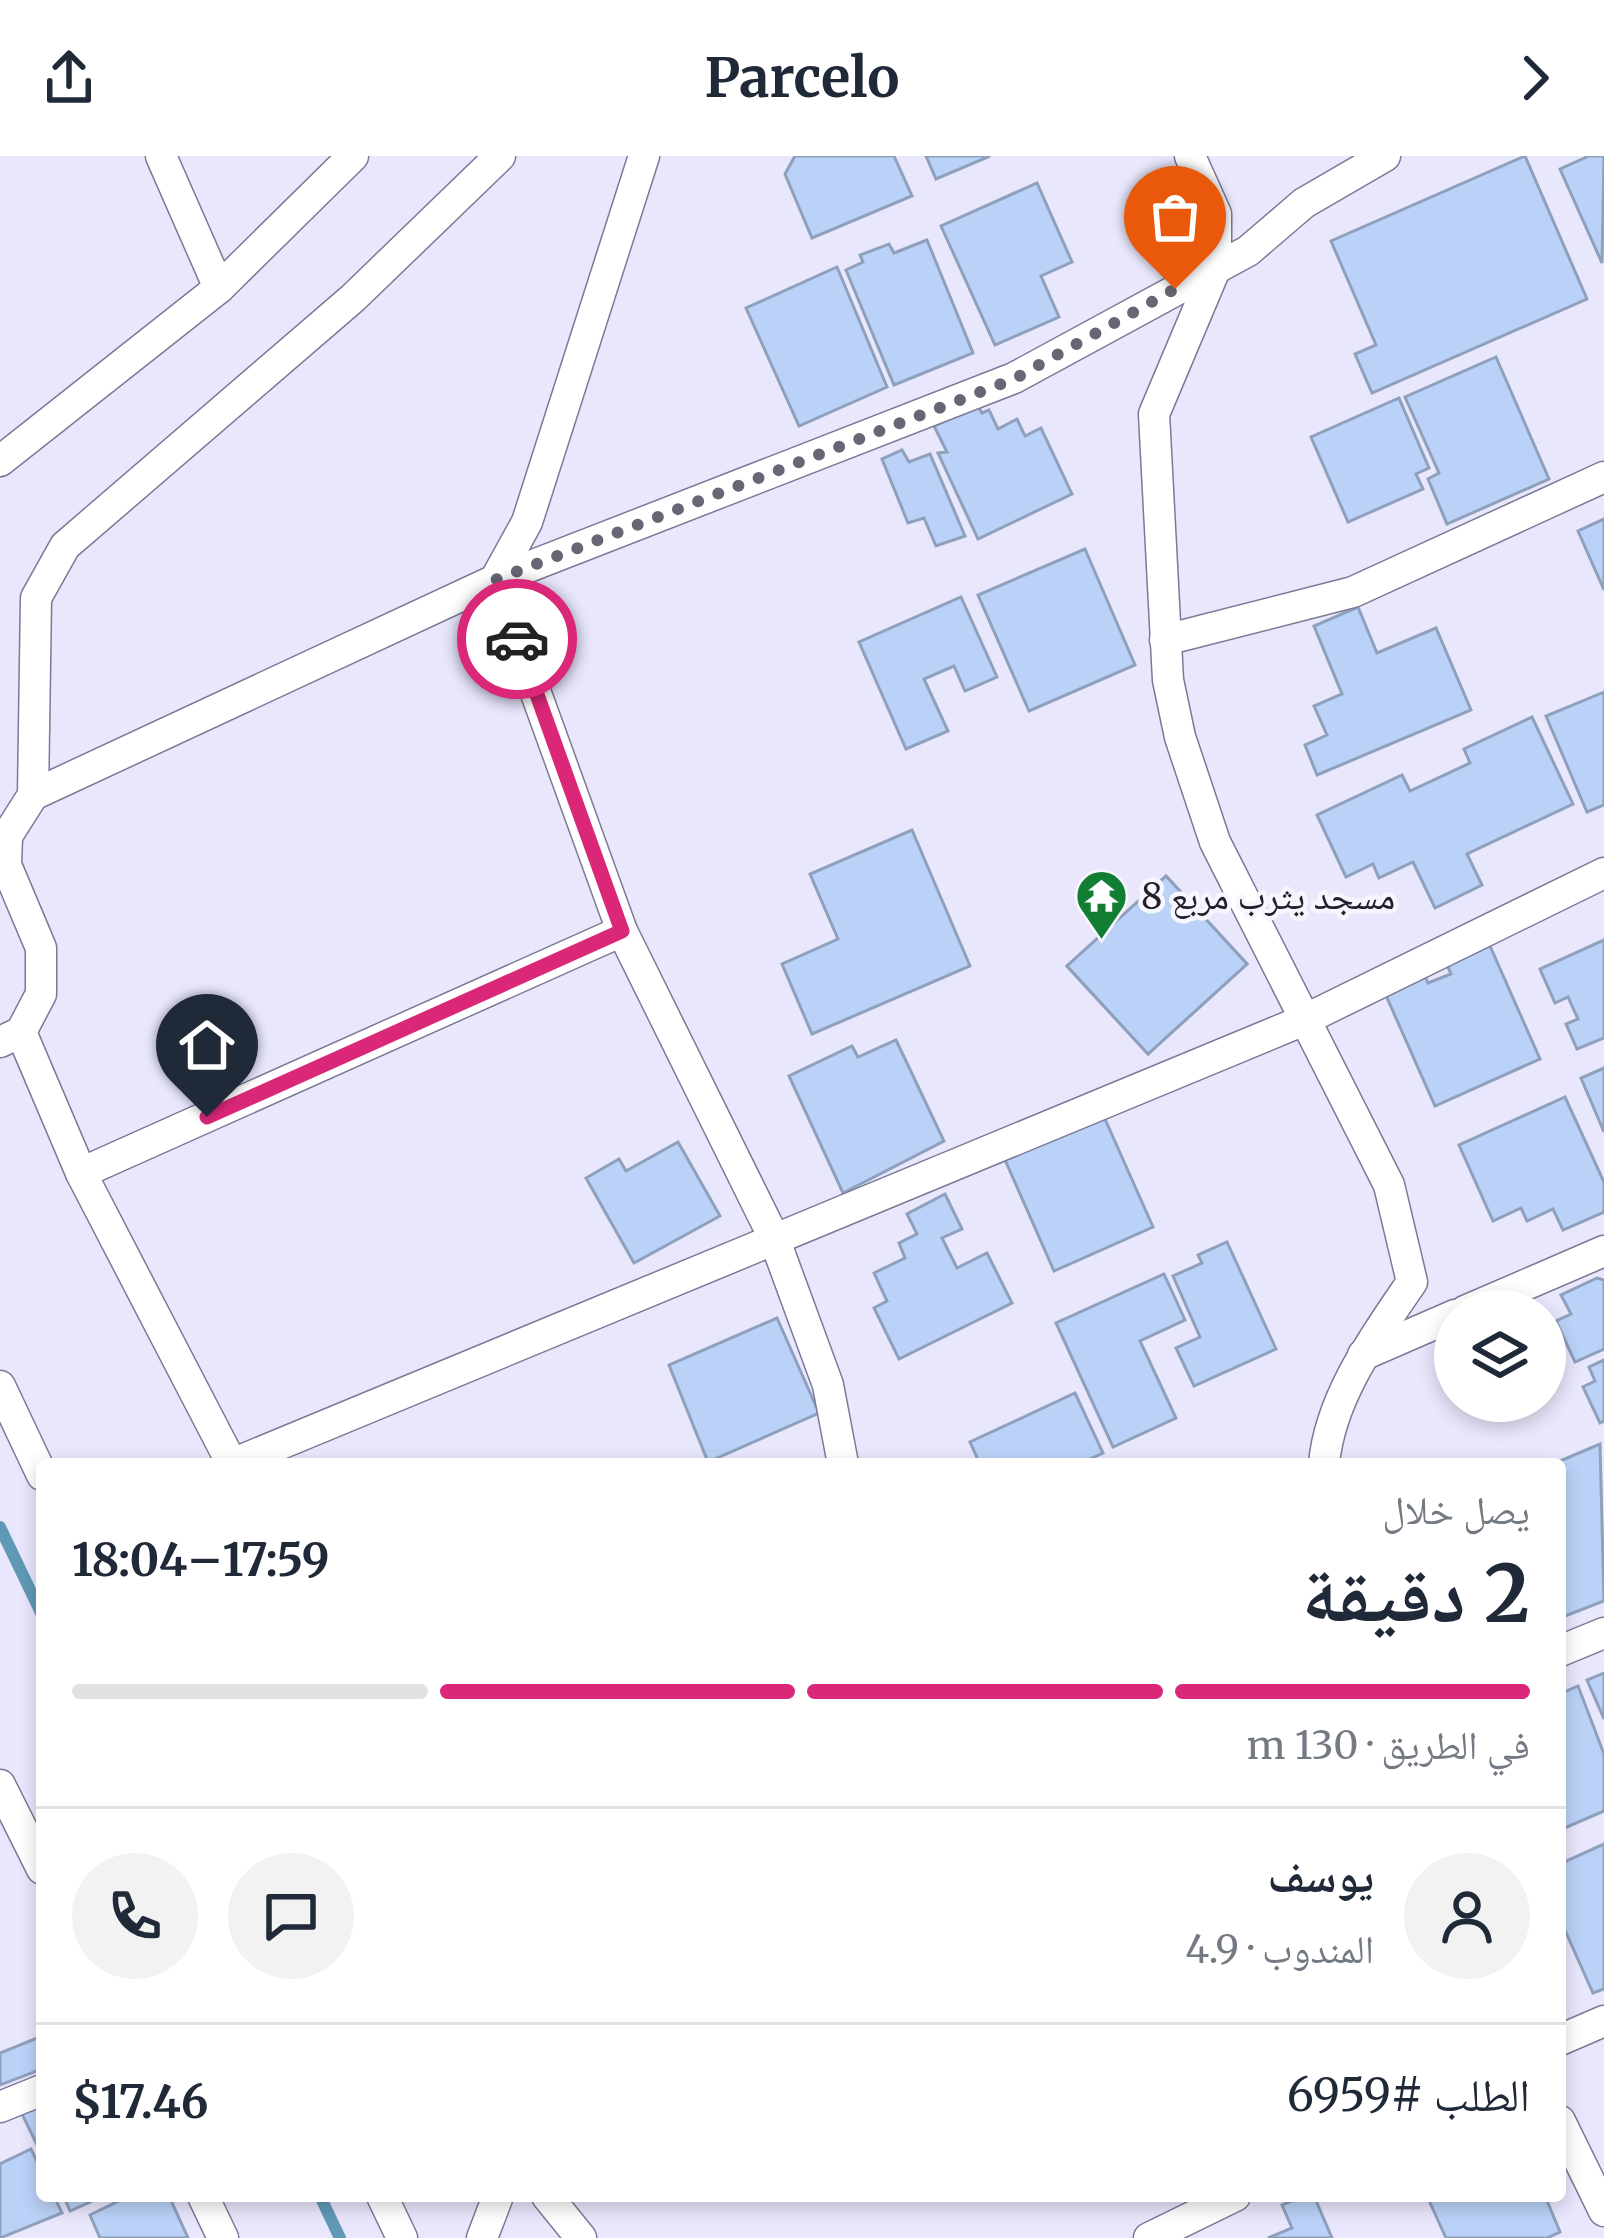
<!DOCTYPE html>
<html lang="ar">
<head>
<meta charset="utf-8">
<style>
	:root { --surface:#fff; --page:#f2f2f3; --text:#1f2937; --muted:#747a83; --line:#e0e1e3; --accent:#db2777 }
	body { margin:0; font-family:Merriweather,"Noto Naskh Arabic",serif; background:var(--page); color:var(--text); direction:rtl; height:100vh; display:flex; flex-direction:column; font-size:45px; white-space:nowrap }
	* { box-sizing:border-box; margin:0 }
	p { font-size:39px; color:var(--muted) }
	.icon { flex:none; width:66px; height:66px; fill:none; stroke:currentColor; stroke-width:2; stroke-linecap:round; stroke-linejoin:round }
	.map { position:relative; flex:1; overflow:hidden; direction:ltr }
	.panel { position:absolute; left:36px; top:1302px; width:1530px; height:744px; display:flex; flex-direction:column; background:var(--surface); border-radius:12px; box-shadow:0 6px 18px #0003; direction:rtl }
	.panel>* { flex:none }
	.controls { position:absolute; left:1434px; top:1134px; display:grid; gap:24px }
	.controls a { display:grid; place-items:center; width:132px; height:132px; border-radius:50%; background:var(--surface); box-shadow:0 6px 18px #0003; font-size:60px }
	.pin { position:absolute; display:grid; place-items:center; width:102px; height:102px; color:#fff; margin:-123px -51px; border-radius:50% 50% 50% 0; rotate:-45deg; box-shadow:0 0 12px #0007 }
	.pin .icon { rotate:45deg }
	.courier { position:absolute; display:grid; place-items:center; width:120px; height:120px; margin:-60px; border:9px solid #db2777; border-radius:50%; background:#fff; color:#222; box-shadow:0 3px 15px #0007 }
	.headline em { font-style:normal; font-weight:700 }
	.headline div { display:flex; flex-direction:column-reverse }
	.headline { display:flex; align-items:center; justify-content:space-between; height:204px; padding:0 36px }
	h1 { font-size:78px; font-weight:700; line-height:90px }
	.bar { display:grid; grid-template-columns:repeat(4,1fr); gap:18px 12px; align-content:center; height:144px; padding:0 36px }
	.bar i { height:15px; border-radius:9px; background:var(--line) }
	.bar .on { background:var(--accent) }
	.bar p { grid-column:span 4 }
	.line { display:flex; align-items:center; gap:30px; padding:0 36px; border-top:3px solid var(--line) }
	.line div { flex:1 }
	.round { display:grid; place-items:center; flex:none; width:126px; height:126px; border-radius:63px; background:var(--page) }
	header { display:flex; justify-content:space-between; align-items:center; height:156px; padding:0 36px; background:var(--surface); font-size:54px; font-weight:700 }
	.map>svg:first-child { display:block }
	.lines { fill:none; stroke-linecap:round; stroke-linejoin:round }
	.stream { stroke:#6099b6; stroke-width:12 }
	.building { fill:#bbd2f8; stroke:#8fa0bd; stroke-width:3 }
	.minor-casing { stroke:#7b7997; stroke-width:33 }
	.minor { stroke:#fff; stroke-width:30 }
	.done { stroke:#676675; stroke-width:12; stroke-dasharray:0 21.6 }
	.route { stroke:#db2777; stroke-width:15 }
	.labels { text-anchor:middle; stroke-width:9; stroke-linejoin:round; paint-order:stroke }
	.poi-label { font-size:36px; fill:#21202c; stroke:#f7f6fd; text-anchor:start }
</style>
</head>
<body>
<header><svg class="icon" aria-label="forward" viewBox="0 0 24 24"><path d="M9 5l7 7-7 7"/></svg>Parcelo<svg class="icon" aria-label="share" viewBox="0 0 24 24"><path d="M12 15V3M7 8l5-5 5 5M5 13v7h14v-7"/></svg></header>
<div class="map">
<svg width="1604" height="2082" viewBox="0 0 1604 2082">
	<rect width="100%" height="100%" fill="#e9e7fc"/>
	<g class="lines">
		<!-- stream -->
		<g class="stream">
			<path d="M0,1371l42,88"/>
			<path d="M320,2040l20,42"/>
		</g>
	</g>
	<!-- building -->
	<g class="building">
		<path d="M795,0h99l18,40 -100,42 -27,-64z"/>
		<path d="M926,0h64l-54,23z"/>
		<path d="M1525,0l62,143 -215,94 -17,-39 21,-9 -45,-104z"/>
		<path d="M1589,0h15l-2,107 -42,-94z"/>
		<path d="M1037,27l35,79 -31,14 18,41 -64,28 -54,-119z"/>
		<path d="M927,84l46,113 -79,32 -48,-115 17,-8 -3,-7 29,-11 5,9z"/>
		<path d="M837,111l50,120 -88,39 -53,-118z"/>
		<path d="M1496,201l53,122 -102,45 -19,-45 11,-6 -34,-76z"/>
		<path d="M1399,242l30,70 -13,6 7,15 -75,33 -37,-85z"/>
		<path d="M978,250l4,7 7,-3 9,19 19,-10 8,17 16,-8 31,66 -94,45 -40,-86 9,-1 -13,-26z"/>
		<path d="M902,294l7,12 21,-8 35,82 -29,10 -12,-28 -16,5 -26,-64z"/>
		<path d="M1604,363v71l-26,-59z"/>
		<path d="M1085,393l50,116 -106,46 -51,-116z"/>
		<path d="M961,441l36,80 -32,14 -11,-25 -30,13 24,52 -42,18 -47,-107z"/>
		<path d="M1358,451l19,46 59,-25 35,82 -154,65 -12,-30 22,-10 -13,-29 28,-12 -28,-68z"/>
		<path d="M1604,536v113l-17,7 -41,-96z"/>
		<path d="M1532,561l41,87 -106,50 15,31 -47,23 -22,-46 -34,16 -6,-14 -27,13 -29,-62 85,-40 8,16 60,-28 -6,-14z"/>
		<path d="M912,674l58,136 -158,68 -30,-70 56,-25 -28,-65z"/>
		<path d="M1166,720l81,88 -99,90 -81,-88z"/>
		<path d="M1166,720l81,88 -99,90 -81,-88z"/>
		<path d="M1604,784v98l-27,11 -11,-25 12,-5 -10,-22 -13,6 -15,-34z"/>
		<path d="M1490,790l50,113 -105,47 -51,-115 40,-17 4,9 23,-9 -4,-9z"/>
		<path d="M896,884l48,101 -101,52 -54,-117 63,-30 6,11z"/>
		<path d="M1604,912v64l-23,-54z"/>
		<path d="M1565,941l39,85v30l-41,18 -10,-21 -26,12 -6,-13 -28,13 -34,-76z"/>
		<path d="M1101,954l52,117 -99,44 -52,-118z"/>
		<path d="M678,986l42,74 -86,47 -48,-85 33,-19 7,12z"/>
		<path d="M945,1038l17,35 -20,9 15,30 30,-15 25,50 -113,56 -25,-51 13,-7 -13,-28 31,-15 -6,-15 18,-9 -10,-20z"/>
		<path d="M1227,1086l49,107 -82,37 -18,-38 24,-11 -27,-61 29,-13 -4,-8z"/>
		<path d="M1164,1118l21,46 -45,21 36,77 -63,29 -57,-124z"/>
		<path d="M1597,1122l7,2v69l-29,13 -19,-41 15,-7 -10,-19z"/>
		<path d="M777,1162l42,95 -111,49 -39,-97z"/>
		<path d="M1604,1204v61l-4,2 -17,-36 12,-6 -6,-14z"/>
		<path d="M1075,1237l28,60 -24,11h-99l-10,-22z"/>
		<path d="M1600,1288l4,157 -44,17v-154h-7z"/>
		<path d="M1604,1517v46l-17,-39z"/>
		<path d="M1578,1530l26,68v57l-44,19v-136z"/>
		<path d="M1604,1688v145l-11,4 -33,-74v-55z"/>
		<path d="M42,1880v33l-42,16v-32z"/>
		<path d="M38,1950l4,39 -4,2 -16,-33z"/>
		<path d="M31,1993l11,23v24h12l8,17 -62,25v-74z"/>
		<path d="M87,2040l3,6 -20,9 -6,-14z"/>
		<path d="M129,2040h40l19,42h-88l-10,-23z"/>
		<path d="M1303,2040h11l18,42h-64l24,-10 -10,-23z"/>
		<path d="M1427,2040h118l15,36 -13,6h-101z"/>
	</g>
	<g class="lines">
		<defs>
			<g id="minor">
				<path d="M161,0l58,132"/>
				<path d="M644,0l-117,366 -32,58 127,351 152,307 54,147 15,79"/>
				<path d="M1190,0l26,58v53l-62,147 14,266 12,57 35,105 174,343 23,97c-37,54 -82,115 -88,182"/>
				<path d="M0,305l219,-173 134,-132"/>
				<path d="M1165,484l188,-48 251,-115"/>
				<path d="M33,639l462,-215 519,-202 234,-127 56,-48 81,-47"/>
				<path d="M21,876l60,141 151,291 1070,-443 302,-148"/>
				<path d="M0,886l21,-10 20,-38v-46l-35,-83 1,-29 26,-41 3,-197 29,-52 288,-248 147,-142"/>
				<path d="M81,1017l541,-242"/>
				<path d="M1465,1155l139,-60"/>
				<path d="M1363,1199l92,-40"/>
				<path d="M0,1230l42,89"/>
				<path d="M1560,1495l44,-18"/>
				<path d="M0,1629l42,84"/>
				<path d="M1560,1884l44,-19"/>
				<path d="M0,1951l42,-17"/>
				<path d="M1560,1965l44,90"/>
				<path d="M203,2040l20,42"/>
				<path d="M382,2040l20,42"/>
				<path d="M547,2040l34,42"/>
				<path d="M482,2082l16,-42"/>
				<path d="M1149,2082l86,-42"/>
			</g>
		</defs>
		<!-- minor casing -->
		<use href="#minor" class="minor-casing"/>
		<!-- minor -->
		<use href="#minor" class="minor"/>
	</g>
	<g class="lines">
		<!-- done -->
		<path class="done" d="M517,483l-22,-59 519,-201 161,-90"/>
		<!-- route -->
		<path class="route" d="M207,961l415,-186 -105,-292"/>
	</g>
	<!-- icons -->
	<defs>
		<symbol id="temple-pin" viewBox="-11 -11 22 30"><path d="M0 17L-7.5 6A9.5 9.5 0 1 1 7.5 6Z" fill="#127e33" stroke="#f7f6fd"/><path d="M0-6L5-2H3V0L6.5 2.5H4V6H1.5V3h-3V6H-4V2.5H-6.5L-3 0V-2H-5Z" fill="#fff"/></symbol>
	</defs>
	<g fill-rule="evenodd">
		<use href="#temple-pin" x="1072" y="710" width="59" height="81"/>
	</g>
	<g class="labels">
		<!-- poi labels -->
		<g class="poi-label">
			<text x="1141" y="753">مسجد يثرب مربع 8</text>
		</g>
	</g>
</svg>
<div class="controls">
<a><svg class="icon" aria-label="layers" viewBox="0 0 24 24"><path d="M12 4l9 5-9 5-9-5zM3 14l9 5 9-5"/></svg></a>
</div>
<div class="pin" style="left:1175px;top:133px;background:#ea580c"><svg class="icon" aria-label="bag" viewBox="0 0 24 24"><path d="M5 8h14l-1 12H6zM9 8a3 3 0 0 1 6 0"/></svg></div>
<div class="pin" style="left:207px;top:961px;background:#1f2937"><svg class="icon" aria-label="home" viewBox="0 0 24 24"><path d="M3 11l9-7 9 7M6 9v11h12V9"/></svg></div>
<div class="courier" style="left:517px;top:483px"><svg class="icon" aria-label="car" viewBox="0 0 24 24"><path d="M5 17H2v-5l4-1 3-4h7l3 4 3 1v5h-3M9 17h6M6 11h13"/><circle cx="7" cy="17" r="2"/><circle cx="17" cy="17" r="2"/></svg></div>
<section class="panel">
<div class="headline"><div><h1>2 دقيقة</h1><p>يصل خلال</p></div><em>17:59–18:04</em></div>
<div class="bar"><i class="on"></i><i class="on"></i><i class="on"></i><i></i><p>في الطريق · 130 m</p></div>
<div class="line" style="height:216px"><a class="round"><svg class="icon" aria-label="person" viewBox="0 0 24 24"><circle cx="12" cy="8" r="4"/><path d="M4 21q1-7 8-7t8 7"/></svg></a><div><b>يوسف</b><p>المندوب · 4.9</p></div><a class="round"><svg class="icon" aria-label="chat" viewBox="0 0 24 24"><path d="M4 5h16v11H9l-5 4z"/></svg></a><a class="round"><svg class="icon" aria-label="phone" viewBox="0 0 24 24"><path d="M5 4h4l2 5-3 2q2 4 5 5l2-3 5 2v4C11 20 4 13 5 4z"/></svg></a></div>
<div class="line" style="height:156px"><div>الطلب #6959</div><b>$17.46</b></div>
</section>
</div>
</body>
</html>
